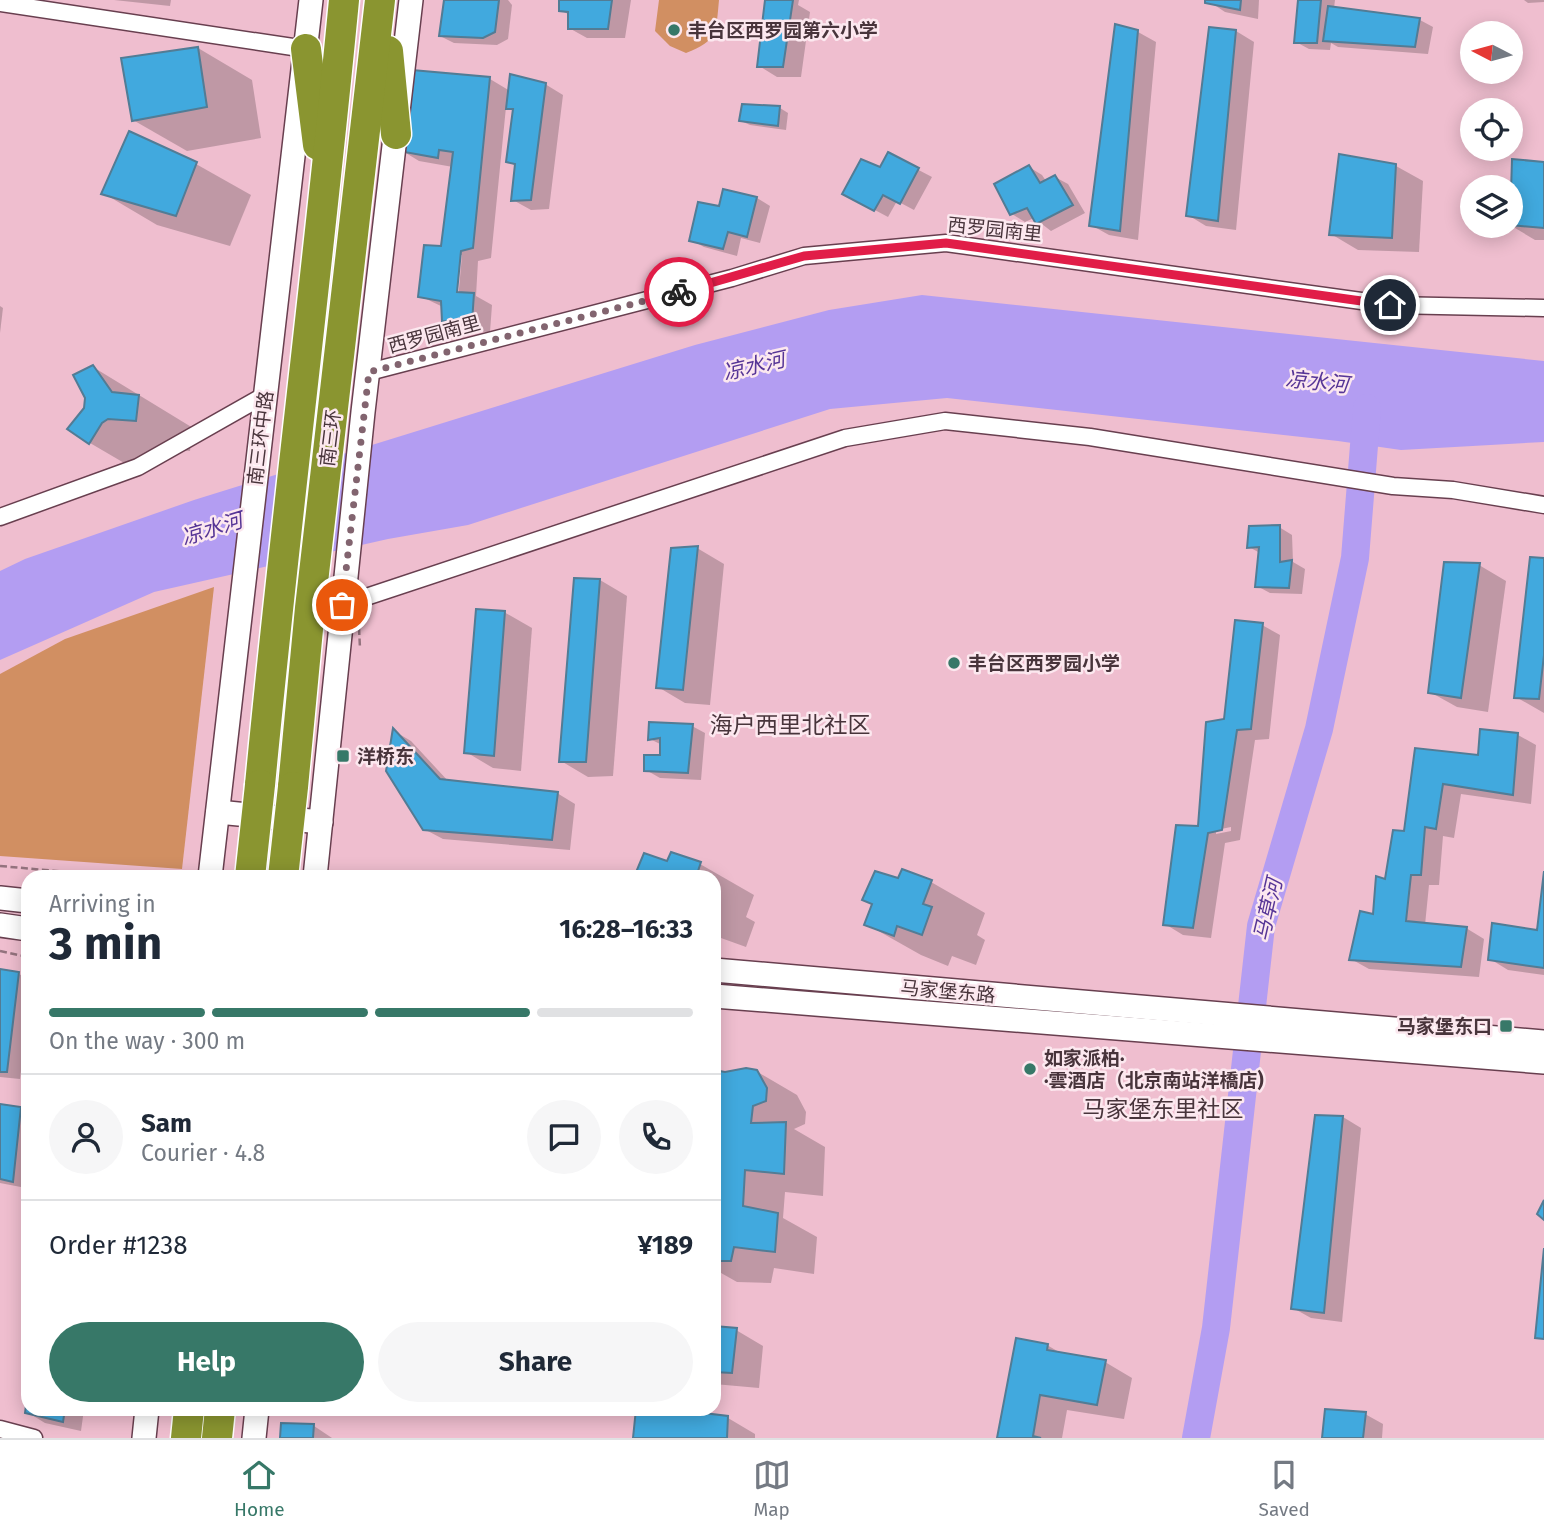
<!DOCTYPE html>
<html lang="en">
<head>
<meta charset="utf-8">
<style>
	:root { --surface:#fff; --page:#f6f6f7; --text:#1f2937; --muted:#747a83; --line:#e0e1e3; --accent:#377868 }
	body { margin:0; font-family:"Fira Sans","Noto Sans SC",sans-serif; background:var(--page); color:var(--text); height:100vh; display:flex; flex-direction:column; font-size:26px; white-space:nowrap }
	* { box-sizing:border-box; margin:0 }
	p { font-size:23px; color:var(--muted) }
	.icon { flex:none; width:38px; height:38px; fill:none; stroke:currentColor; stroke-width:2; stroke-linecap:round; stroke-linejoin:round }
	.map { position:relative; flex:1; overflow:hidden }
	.side { position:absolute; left:21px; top:870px; width:700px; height:546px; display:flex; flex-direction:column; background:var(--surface); border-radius:21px; box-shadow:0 4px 18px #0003 }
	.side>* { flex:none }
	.needle { width:46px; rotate:276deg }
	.controls { position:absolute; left:1460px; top:21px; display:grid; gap:14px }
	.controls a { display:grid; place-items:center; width:63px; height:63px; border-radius:50%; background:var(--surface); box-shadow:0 4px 18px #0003; font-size:35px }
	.pin { position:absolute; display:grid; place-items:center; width:60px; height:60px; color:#fff; margin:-30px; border:4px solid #fff; border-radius:50%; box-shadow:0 2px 7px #0007 }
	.courier { position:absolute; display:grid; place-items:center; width:70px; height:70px; margin:-35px; border:5px solid #e11d48; border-radius:50%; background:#fff; color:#222; box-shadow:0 2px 9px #0007 }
	.head em { font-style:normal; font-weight:700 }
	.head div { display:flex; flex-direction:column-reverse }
	.head { display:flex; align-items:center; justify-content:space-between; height:119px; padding:0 28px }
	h1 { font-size:46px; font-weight:700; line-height:52px }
	.bar { display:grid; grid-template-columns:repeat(4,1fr); gap:10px 7px; align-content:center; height:84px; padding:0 28px }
	.bar i { height:9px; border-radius:5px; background:var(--line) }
	.bar .active { background:var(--accent) }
	.bar p { grid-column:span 4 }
	.line { display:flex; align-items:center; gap:18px; padding:0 28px; border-top:2px solid var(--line) }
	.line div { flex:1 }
	.round { display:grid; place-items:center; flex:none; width:74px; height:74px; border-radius:37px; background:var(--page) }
	.cta { display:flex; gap:14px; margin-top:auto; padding:14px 28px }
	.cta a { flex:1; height:80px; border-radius:42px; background:var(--accent); color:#fff; font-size:28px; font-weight:700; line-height:80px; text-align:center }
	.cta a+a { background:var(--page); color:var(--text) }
	.dock { display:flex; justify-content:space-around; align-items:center; height:98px; border-top:2px solid var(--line); background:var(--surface); font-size:19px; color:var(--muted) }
	.dock a { display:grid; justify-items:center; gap:4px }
	.dock .active { color:var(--accent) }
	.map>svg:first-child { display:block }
	.green { fill:#d18f62 }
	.water { fill:#b39df2 }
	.shadow { fill:#0003; fill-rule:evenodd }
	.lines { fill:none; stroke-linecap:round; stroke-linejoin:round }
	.river { stroke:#b39df2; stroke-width:28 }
	.building { fill:#41a9de; stroke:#527c95; stroke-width:2 }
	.street-casing { stroke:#683f4f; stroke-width:19 }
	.secondary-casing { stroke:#683f4f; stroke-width:26 }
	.highway-casing { stroke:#fff; stroke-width:33 }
	.path { stroke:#94737e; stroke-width:2.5; stroke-dasharray:7 3.5; stroke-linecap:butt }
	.street { stroke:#fff; stroke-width:16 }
	.secondary { stroke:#fff; stroke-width:23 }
	.highway { stroke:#8a9530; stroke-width:30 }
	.highway-bridge-casing { stroke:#fff; stroke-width:33; stroke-linecap:butt }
	.highway-bridge { stroke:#8a9530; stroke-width:30 }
	.done { stroke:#82646f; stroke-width:7; stroke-dasharray:0 12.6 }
	.route { stroke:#e11d48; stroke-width:9 }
	.poi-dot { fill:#377868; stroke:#fce8ef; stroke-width:2.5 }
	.labels { text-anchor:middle; stroke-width:5; stroke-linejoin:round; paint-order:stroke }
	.poi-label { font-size:19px; font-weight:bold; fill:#48343b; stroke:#fce8ef; text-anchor:start }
	.street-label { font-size:19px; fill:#48343b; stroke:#fce8ef }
	.water-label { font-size:21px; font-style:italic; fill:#563596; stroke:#fce8ef }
	.quarter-label { font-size:23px; fill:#48343b; stroke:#fce8ef }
</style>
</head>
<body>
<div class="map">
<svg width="1544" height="1438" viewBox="0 0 1544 1438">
	<rect width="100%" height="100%" fill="#efbecf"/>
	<!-- green -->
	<g class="green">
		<path d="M659,0h60c-3,31 -1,41 -33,53l-16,-7 -15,-15z"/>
		<path d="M214,587l-32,282 -182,-13v-182l65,-35z"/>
	</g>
	<!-- water -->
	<path class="water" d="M922,295l622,66v81l-143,8 -63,-9 -391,-43 -117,11 -362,116 -80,14 -234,53 -154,68v-89l25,-12 169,-59 501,-155 134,-35z"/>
	<!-- shadow -->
	<g class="shadow">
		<path d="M114,0h57l-1,6z"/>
		<path d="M446,0h62l4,5 -4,34 -11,6 -43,-2 -14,-7z"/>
		<path d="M561,0h70l-6,38h-38l-18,-10 1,-13 -10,-5z"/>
		<path d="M767,0h32l-1,5 12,7 -9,65h-24l-18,-11z"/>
		<path d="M1207,0h52l-1,19 -33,-7z"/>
		<path d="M1300,0h35l-1,8 86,12 13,7 -5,27 -90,-7 -7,-4 -1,7 -21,-1 -13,-7z"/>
		<path d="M1524,0h20v2l-16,1z"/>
		<path d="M1236,31l18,11 -18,188 -30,-4 -18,-11z"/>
		<path d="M1138,32l18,10 -18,198 -29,-5 -18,-10z"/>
		<path d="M198,48l54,32 9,58 -74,13 -54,-31z"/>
		<path d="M490,79l20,12 35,-7 18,11 -14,114 -18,1 -18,-10 3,-34 -9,-5 8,-49 -9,-5 -15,151 -13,3 -2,35 16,9 -2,27 -29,-1 -18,-11v-13l-23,-11 23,-49 10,-80 -34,-6 -18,-11zM459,255h3l-4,45h-3z"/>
		<path d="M780,108l8,5 -2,17 -36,-5 -9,-4z"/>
		<path d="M130,134l66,30 55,31 -21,51 -73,-21 -54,-32z"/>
		<path d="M888,154l44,23 -18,33 -17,-9 -9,16 -30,-16z"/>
		<path d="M1513,161l31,3v76h-9l-25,-15z"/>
		<path d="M1396,166l27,15 -4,71 -61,-2 -27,-16z"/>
		<path d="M1029,167l13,8 4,6 9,-4 13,7 17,29 -34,18 -17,-13 -9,4 -13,-8z"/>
		<path d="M757,198l13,8 -10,37 -19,-5 -4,18 -33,-9 -13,-7 29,-32z"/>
		<path d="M0,306l3,2 -3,25z"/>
		<path d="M93,367l100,61 -3,23 -27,-2 -7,5 -13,20 -53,-31 -4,-34z"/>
		<path d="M1279,527l13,8 1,27 12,7 -3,25 -32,-1 -13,-7 3,-33 -11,-6z"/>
		<path d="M697,548l27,16 -14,141 -25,-2 -27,-16z"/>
		<path d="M1544,560v153l-28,-16z"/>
		<path d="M1479,565l27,16 -18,131 -31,-5 -27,-15z"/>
		<path d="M576,579l24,1 27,16 -14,180 -25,1 -27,-16z"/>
		<path d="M504,612l28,16 -11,143 -28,-3 -27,-16z"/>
		<path d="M1262,625l18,10 -11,104 -14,1 -15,100 -15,3 -14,95 -28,-3 -18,-11 34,-97 27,-107zM1231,827v4l-15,3v-4z"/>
		<path d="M692,726l13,7 -4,47 -41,-2 -14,-8 16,-13v-12l-12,-6z"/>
		<path d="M394,731l17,10 38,41 108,11 18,11 -5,46 -127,-11 -19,-10z"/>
		<path d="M1518,735l18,10 -5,59 -70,-10 -7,44 -11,-2 -4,49h-10l-4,40 41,3 18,11 -5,38 -110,-8 -18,-10 24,-43 30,-83 11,-83 64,7z"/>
		<path d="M668,863l32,1 54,31 -8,22 9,5 -9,25 -25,-9 -4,10 -3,-1v-70h-78z"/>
		<path d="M899,881l32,1 54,31 -8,22 8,5 -9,25 -24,-9 -4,10 -27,-11 -55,-31z"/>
		<path d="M1544,886v89l-36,-5 -18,-11 49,-27z"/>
		<path d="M0,971l19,3 9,5v36l-8,64 -20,-2z"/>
		<path d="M756,1071l41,24 9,17 -1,12 -11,5 31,18 -2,49 -38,-4 -2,26 34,19 -3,37 -40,-6 -3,15 -34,-1 -23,-13v-197z"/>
		<path d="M0,1106l20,3 8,4 -2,75 -26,-5z"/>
		<path d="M1317,1117h26l18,11 -19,194 -31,-4 -18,-10z"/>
		<path d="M714,1328l22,2 27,16 -4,42 -45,-4z"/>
		<path d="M1047,1345l17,10 41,7 27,16 -8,41 -57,-9 -5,28h-63z"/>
		<path d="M28,1402v7h56l-3,22 -36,-8 -18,-11z"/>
		<path d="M418,1409h31l-1,6z"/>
		<path d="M637,1409h61v6l30,3 27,16v4h-121z"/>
		<path d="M1365,1414l18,10 -1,14h-58z"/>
		<path d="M314,1426l18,12h-51z"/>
	</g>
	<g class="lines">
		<!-- river -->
		<path class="river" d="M1196,1438l20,-110 45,-402 58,-197 36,-171 12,-150"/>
	</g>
	<!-- building -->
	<g class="building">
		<path d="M444,0h55l-4,32 -12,6 -44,-2z"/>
		<path d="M559,0h53l-4,29h-40v-17l-9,-1z"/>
		<path d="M765,0h28l-10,67h-26z"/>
		<path d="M1205,0h36l-1,10 -35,-7z"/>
		<path d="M1298,0h23l-4,43h-23z"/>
		<path d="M1328,6l92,12 -5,29 -92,-6z"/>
		<path d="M1115,24l23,6 -18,201 -31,-5z"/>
		<path d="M1209,27l27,3 -18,191 -32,-5z"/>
		<path d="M198,47l9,60 -75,14 -11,-63z"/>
		<path d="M412,70l78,7 -17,171 -12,3 -4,41 17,1 -2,30 -30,-2 -1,-20 -23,-4 6,-52 17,1 12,-94 -14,-2 -1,8 -39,-7z"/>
		<path d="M510,74l36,9 -15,117 -20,1 4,-37 -9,-2 7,-53h-7z"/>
		<path d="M742,104l38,2 -2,20 -39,-5z"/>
		<path d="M129,131l68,31 -21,54 -75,-22z"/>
		<path d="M888,152l31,16 -19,36 -17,-9 -9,16 -32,-17 19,-35 19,8z"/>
		<path d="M1339,154l57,10 -4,74 -63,-3z"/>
		<path d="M1512,159l32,3v66l-34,-3z"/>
		<path d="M1029,165l11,18 15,-8 18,30 -37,19 -9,-16 -17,7 -16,-31z"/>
		<path d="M723,189l34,8 -10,40 -19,-5 -5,17 -34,-8 9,-39 21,4z"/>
		<path d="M93,365l19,27 27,3 -3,26 -28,-2 -6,4 -13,21 -22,-15 17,-21 1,-10 -12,-23z"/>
		<path d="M1280,525v37l12,-2 -3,28 -34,-1 4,-40 -12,1 2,-22z"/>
		<path d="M698,546l-15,144 -27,-2 15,-140z"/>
		<path d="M1530,557l14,1v97l-5,44 -25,-1z"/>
		<path d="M1444,562l36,1 -19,135 -33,-5z"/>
		<path d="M574,578l26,1 -14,183h-27z"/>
		<path d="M476,609l29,2 -11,145 -30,-3z"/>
		<path d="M1235,620l28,3 -12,106 -14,1 -15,100 -14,3 -15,95 -30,-3 13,-100 22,1 8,-104 18,-3z"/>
		<path d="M649,722l44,2 -5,49 -44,-2v-16h16v-17l-12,2z"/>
		<path d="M393,728l47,51 118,13 -6,48 -129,-10 -37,-59z"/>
		<path d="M1480,729l38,4 -5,62 -70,-11 -7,45 -11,-2 -4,48h-10l-5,46 61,6 -6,40 -112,-7 11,-49 13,3 3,-38 9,3 8,-49 11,1 11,-83 63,7z"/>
		<path d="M671,852l30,10 -5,15h-62l10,-24 23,8z"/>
		<path d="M902,869l30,11 -9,24 9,3 -10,28 -25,-9 -3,10 -30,-11 8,-21 -10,-4 13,-29 23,7z"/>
		<path d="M1544,871v97l-56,-8 4,-37 45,7z"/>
		<path d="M0,969l19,3 -12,100h-7z"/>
		<path d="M746,1068l11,2 10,18 -1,13 -13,5 -2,17 35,-1 -2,52 -39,-4 -2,36 35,7 -3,39 -41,-5 -3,14h-17v-191l11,2z"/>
		<path d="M0,1104l21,3 -8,75 -13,-3z"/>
		<path d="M1315,1115l28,1 -19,197 -33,-4z"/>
		<path d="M1544,1200v20l-7,-6z"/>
		<path d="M1544,1248v91l-9,-1z"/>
		<path d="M714,1326l23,2 -5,45 -18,-1z"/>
		<path d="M1016,1338l32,6 -1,6 59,10 -9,45 -57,-10 -7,41 8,2h-44z"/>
		<path d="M28,1389v20h37l-2,13 -38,-9z"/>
		<path d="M636,1409h34l58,7 -1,22h-94z"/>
		<path d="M1325,1409l41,3 -3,26h-41z"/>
		<path d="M281,1423l33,1 -1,14h-33z"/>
	</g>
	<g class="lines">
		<defs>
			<g id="street">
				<path d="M0,3l306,46"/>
				<path d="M369,372l363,-94 72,-22 142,-13 444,62 154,3"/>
				<path d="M0,517l138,-50 127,-72"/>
				<path d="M342,605l503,-167 100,-17 145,16 303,49 60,4 91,15"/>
				<path d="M0,1429l34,9"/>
			</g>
			<g id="secondary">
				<path d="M218,812l103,10"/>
				<path d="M210,877l101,-877"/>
				<path d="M315,877l48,-465 48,-412"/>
				<path d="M0,898l28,3"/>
				<path d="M0,925l28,4"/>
				<path d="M714,970l830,72"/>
				<path d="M714,996l830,66"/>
				<path d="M144,1438l3,-29"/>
				<path d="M254,1438l3,-29"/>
			</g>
			<g id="highway">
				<path d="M306,49l12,96"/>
				<path d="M388,51l8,83"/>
				<path d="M260,785c25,-262 59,-523 84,-785"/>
				<path d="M293,787l17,-179 70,-608"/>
				<path d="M186,1438l3,-29"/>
				<path d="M217,1438l3,-29"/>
			</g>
		</defs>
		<!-- street casing -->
		<use href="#street" class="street-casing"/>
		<!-- secondary casing -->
		<use href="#secondary" class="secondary-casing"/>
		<!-- highway casing -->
		<use href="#highway" class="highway-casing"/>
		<!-- path -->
		<g class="path">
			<path d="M359,628l1,20"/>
			<path d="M0,866l124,11"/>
			<path d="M0,951l28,6"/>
		</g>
		<!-- street -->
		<use href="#street" class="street"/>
		<!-- secondary -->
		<use href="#secondary" class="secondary"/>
		<!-- highway -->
		<use href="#highway" class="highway"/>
		<defs>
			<g id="highway-bridge">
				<path d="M250,877l10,-92"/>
				<path d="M283,877l10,-90"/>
			</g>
		</defs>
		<!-- highway-bridge casing -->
		<use href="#highway-bridge" class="highway-bridge-casing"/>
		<!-- highway-bridge -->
		<use href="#highway-bridge" class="highway-bridge"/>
	</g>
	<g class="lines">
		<!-- done -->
		<path class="done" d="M342,605l27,-233 310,-80"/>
		<!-- route -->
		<path class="route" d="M679,292l125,-36 142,-13 444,62"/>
	</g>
	<!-- markers -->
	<g class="poi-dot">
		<circle cx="674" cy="30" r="7"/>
		<circle cx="954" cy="663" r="7"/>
		<rect x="336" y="749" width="14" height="14" rx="3.5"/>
		<rect x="1499" y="1019" width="14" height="14" rx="3.5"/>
		<circle cx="1030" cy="1069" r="7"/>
	</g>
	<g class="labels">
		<!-- poi labels -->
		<g class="poi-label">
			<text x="688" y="37">丰台区西罗园第六小学</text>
			<text x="968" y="670">丰台区西罗园小学</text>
			<text x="357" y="763">洋桥东</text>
			<text x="1492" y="1033" text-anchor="end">马家堡东口</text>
			<text x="1044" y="1065">如家派柏·<tspan x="1044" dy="22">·雲酒店（北京南站洋橋店)</tspan></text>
		</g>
		<!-- street labels -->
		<g class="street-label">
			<text transform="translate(995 229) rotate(6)" y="7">西罗园南里</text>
			<text transform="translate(434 334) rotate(-15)" y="7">西罗园南里</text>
			<text transform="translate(260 438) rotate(-83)" y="7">南三环中路</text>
			<text transform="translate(330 438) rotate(-83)" y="7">南三环</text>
			<text transform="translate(948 991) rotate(5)" y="7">马家堡东路</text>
		</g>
		<!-- water labels -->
		<g class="water-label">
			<text transform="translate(754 366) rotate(-13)" y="7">凉水河</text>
			<text transform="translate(1317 382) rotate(6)" y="7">凉水河</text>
			<text transform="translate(212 529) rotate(-17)" y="7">凉水河</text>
			<text transform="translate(1268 910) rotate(-77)" y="7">马草河</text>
		</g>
		<!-- quarter labels -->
		<g class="quarter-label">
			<text x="790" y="733">海户西里北社区</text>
			<text x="1163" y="1117">马家堡东里社区</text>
		</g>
	</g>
</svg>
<div class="controls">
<a><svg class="needle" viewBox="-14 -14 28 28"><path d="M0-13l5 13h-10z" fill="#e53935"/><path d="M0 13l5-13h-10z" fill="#747a83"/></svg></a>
<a><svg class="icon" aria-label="locate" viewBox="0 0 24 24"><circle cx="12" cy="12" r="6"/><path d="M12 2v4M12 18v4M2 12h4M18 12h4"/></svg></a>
<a><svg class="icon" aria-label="layers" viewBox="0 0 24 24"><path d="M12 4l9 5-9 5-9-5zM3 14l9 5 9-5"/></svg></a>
</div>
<div class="pin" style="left:342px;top:605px;background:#ea580c"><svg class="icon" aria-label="bag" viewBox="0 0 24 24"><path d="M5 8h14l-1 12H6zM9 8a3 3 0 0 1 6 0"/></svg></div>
<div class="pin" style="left:1390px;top:305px;background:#1f2937"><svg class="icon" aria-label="home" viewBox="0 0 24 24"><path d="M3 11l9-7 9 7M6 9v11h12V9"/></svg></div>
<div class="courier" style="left:679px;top:292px"><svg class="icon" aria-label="bike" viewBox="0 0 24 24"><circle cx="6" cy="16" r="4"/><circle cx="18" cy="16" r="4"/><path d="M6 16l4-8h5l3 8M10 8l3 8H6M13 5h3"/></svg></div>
<section class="side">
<div class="head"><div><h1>3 min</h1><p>Arriving in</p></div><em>16:28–16:33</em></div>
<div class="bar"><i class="active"></i><i class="active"></i><i class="active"></i><i></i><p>On the way · 300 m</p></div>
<div class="line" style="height:126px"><a class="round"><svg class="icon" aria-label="person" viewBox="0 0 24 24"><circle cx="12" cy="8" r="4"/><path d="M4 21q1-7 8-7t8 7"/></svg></a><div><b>Sam</b><p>Courier · 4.8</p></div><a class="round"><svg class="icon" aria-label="chat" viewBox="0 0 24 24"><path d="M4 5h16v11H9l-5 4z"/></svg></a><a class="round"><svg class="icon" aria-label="phone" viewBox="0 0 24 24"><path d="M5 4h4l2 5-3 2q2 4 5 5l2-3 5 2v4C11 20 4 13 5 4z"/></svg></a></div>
<div class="line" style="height:91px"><div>Order #1238</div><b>¥189</b></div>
<div class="cta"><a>Help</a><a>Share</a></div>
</section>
</div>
<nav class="dock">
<a class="active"><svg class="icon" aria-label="home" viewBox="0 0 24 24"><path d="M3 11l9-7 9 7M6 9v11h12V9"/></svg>Home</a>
<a><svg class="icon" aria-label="map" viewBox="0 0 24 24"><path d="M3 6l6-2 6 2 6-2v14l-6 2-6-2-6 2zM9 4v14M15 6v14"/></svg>Map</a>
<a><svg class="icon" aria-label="saved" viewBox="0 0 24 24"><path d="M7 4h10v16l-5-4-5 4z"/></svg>Saved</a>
</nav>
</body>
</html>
